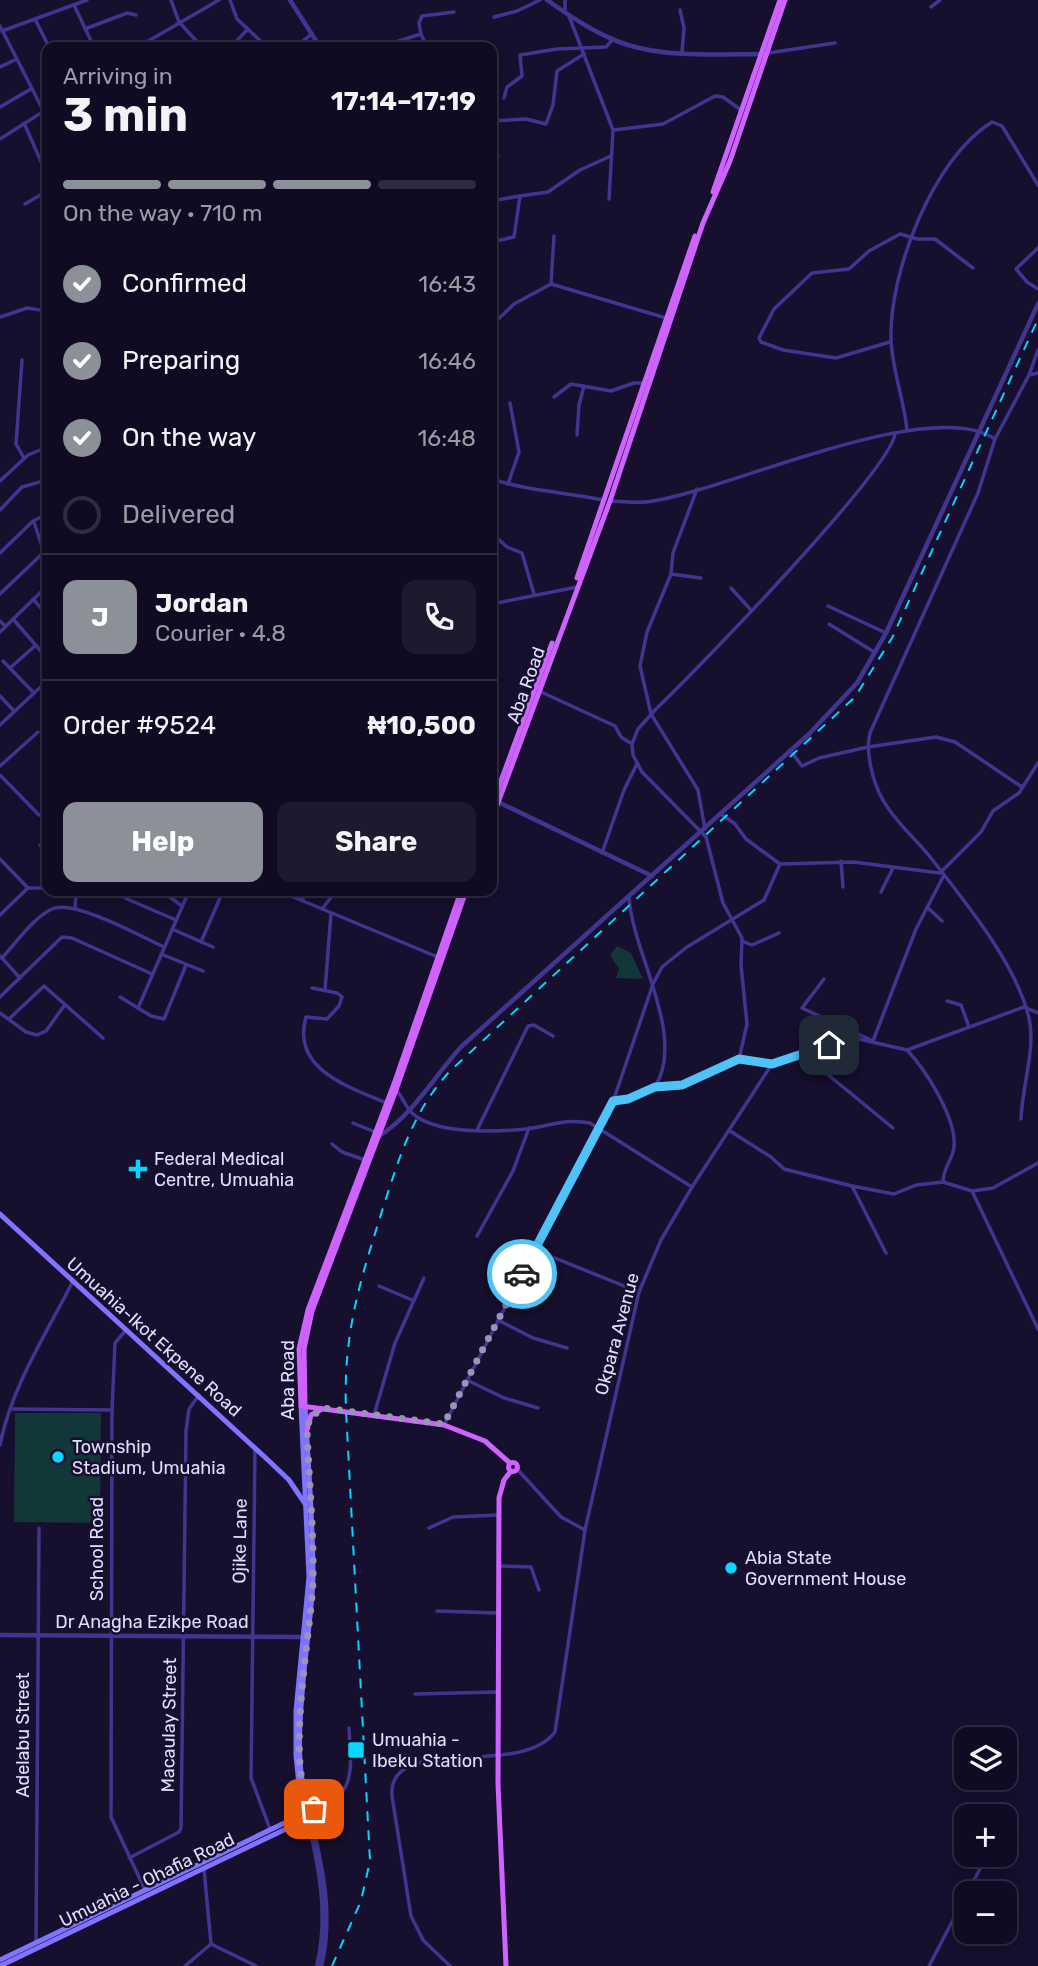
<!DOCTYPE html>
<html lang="en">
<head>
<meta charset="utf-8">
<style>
	:root { --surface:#100b22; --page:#1e192f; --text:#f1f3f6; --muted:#9c9ba5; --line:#302b40; --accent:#8c9099 }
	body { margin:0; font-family:Rubik,sans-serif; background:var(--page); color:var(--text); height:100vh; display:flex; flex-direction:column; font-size:26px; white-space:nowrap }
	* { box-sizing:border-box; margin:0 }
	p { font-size:23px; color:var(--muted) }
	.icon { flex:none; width:38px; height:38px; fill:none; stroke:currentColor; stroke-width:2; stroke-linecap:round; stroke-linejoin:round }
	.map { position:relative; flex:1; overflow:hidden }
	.sheet { position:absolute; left:42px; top:42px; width:455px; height:854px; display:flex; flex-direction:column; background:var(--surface); border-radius:14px; box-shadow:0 4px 18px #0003,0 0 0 2px var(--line) }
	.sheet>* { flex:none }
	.buttons { position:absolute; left:954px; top:1727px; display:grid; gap:14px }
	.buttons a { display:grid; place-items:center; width:63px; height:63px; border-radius:14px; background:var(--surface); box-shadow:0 4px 18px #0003,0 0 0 2px var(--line); font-size:35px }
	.pin { position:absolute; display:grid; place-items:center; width:60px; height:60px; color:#fff; margin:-30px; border-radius:14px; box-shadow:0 4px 10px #0006 }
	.courier { position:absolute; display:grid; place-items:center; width:70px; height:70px; margin:-35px; border:5px solid #4fc3f7; border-radius:50%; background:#fff; color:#222; box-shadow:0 2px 9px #0007 }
	.headline em { font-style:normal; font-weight:700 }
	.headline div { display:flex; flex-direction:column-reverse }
	.headline { display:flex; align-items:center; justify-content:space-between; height:119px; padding:0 21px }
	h1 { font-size:46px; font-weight:700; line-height:52px }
	.bar { display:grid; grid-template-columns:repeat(4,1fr); gap:10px 7px; align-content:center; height:84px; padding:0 21px }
	.bar i { height:9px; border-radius:5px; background:var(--line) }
	.bar .current { background:var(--accent) }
	.bar p { grid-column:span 4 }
	.line { display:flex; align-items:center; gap:18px; padding:0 21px; border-top:2px solid var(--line) }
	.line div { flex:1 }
	.round { display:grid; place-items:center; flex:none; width:74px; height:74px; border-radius:14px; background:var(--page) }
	ol { padding:0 21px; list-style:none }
	li { display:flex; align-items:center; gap:21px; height:77px }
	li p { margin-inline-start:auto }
	li .icon { padding:7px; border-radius:50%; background:var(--accent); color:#fff; stroke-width:4 }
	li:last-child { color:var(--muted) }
	li i { width:38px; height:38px; border:4px solid var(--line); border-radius:50% }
	.cta { display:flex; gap:14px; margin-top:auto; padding:14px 21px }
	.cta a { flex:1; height:80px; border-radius:14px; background:var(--accent); color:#fff; font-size:28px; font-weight:700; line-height:80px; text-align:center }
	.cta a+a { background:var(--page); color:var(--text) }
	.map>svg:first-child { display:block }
	.green { fill:#123738 }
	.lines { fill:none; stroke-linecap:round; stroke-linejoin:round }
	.minor { stroke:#403690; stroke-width:3.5 }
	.tertiary { stroke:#403690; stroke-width:4.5 }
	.secondary { stroke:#7f73ff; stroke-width:5 }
	.primary { stroke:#cf63ff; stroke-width:5 }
	.rail { stroke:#08d6ff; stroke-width:2; stroke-dasharray:10 9; stroke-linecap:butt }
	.done { stroke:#9b94b6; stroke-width:7; stroke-dasharray:0 12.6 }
	.route { stroke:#4fc3f7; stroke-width:9 }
	.poi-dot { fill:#08d6ff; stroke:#160f2e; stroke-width:2.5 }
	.labels { text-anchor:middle; stroke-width:5; stroke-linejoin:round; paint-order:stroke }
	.street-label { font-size:18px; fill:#e2dcff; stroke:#160f2e }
	.poi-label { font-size:18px; fill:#e2dcff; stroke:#160f2e; text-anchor:start }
</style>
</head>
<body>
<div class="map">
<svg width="1038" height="1966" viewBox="0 0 1038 1966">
	<rect width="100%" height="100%" fill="#160f2e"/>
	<!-- green -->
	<g class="green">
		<path d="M617,946l14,7 12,26 -27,-1 3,-9 -9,-14z"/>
		<path d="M15,1413h86l-1,110 -86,-1z"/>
	</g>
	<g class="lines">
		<!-- minor -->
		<g class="minor">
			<path d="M171,0l8,22 23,25"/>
			<path d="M230,0l7,19 30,28"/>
			<path d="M74,5l20,42"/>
			<path d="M931,7l9,-7"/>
			<path d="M565,9v-9"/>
			<path d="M680,10l4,18 -2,24"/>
			<path d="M569,16l44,114 -4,69"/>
			<path d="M494,17l23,-6 23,-11"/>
			<path d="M35,19l14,28"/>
			<path d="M0,26l47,92"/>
			<path d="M85,29l42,-16 9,2"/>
			<path d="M2,31l85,-31"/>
			<path d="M421,34l-2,-11 3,-7 32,-4"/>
			<path d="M138,47l81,-47"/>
			<path d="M231,47l16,-17"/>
			<path d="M295,47l17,-13"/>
			<path d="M380,47l41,-13 6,13"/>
			<path d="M768,53l67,-10"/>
			<path d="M0,67l17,-8"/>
			<path d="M504,98l3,-11 15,-11 -2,-21 37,-6 49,-2 7,-8"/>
			<path d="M0,107l31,-18"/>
			<path d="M492,121l34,-2 20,5 7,-19 4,-34 27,-17"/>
			<path d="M24,123l19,43h4"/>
			<path d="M614,130l49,-6 52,-28 8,1 18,13"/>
			<path d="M0,139l44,-28"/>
			<path d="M492,143l6,14"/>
			<path d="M492,201l28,-5"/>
			<path d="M25,204l22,-13"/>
			<path d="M492,242l22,-5 6,-41 28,-4 32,-22 31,-14"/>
			<path d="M1038,248l-22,21 11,13 11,7"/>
			<path d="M551,284l3,-48"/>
			<path d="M0,317l27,-9 20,3"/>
			<path d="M492,325l22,-21 37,-20 115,34"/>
			<path d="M890,342l-54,16 -53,-8 -22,-8 -2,-4 15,-29 38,-36 37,-4 20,-18 31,-17 17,5h18l38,29"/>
			<path d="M22,360l-6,84 8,14"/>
			<path d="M1029,375l9,-2"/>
			<path d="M554,397l17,-13 40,7 23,-8h11"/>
			<path d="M907,430c-3,-31 -15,-60 -16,-91 -2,-66 42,-181 101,-217l10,4 36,59"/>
			<path d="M577,435l2,-30 5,-19"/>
			<path d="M995,439l34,-64 9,-25"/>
			<path d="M492,479c36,12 73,13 111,21"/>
			<path d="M0,481l28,-26 19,-8"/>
			<path d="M508,484l11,-32 -9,-49"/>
			<path d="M697,489l-24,64 -2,21 -24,58 -7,34 11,48 47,76 7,39"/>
			<path d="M610,501c14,0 30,3 43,0 78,-12 277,-106 342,-62l-17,54 -108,240c-5,19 3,50 13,67 12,22 33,39 48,58 34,44 85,105 98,160 7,30 -7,69 -8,101"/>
			<path d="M0,510l22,-23 25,-7"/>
			<path d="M34,522l13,40"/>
			<path d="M496,537l11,10 15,6 12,41"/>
			<path d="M0,553l33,-32 14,-7"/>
			<path d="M671,574l30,4"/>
			<path d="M731,588l19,21"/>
			<path d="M0,594l43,-41"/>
			<path d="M33,599l14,16"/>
			<path d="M492,604l85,-17"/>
			<path d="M828,606l58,27"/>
			<path d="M13,619l34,39"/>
			<path d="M0,621l5,5"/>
			<path d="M829,624l45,28"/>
			<path d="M0,632l47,-46"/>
			<path d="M3,661l31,32"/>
			<path d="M10,668l26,-23"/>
			<path d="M539,691l76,35 6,11 11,7 1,11 9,17 64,65 17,66 19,35 -1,27 6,59 -8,35"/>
			<path d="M0,696l14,15"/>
			<path d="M0,725l47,-44"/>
			<path d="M632,744l6,-15 18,-20c37,-35 237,-241 239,-276"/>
			<path d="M790,750l12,16 17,-8 49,-11 68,-10 19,5 67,45"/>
			<path d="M0,766l38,-34"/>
			<path d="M0,775l39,40"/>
			<path d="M721,814l14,10 11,15 34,25"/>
			<path d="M40,845l7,7"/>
			<path d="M602,853l22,-63 13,-26"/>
			<path d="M0,859l28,29"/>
			<path d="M841,861l2,26"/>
			<path d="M116,891l11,8 49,21"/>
			<path d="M162,891l20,15"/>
			<path d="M279,891l161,67"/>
			<path d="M881,892l12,-24"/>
			<path d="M629,897c3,56 58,138 26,190"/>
			<path d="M303,900v-9"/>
			<path d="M927,907l15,14"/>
			<path d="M75,909l1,-18"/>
			<path d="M322,909l14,-18"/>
			<path d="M0,915l28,-27h19"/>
			<path d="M172,929l41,18"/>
			<path d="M742,941l10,4 27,-12"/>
			<path d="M201,942l22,-51"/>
			<path d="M161,954l42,17"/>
			<path d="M0,956l20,22"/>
			<path d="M2,958c14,-15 32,-41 50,-49 22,-10 90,28 112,38"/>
			<path d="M824,979l-22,29 71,33 43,-112 27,-52"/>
			<path d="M312,988l25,5 5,4 -3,9 -12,13 -21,-2c-15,52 42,70 81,86"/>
			<path d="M325,990l6,-77"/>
			<path d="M0,997l62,-60 10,1 80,36"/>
			<path d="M120,997l31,19 13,3 22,-54"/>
			<path d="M947,1001l14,4 8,22"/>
			<path d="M138,1008l51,-117"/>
			<path d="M0,1013l26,19 11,3 9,-4 18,-25"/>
			<path d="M10,1018l34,-32 59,52"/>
			<path d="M907,1050c19,20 50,69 47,97 -1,12 -11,21 -11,35"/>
			<path d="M804,1055l89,73"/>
			<path d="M396,1090c7,7 9,16 15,22 22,23 86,20 115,17 23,-3 41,-11 64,-6l102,64"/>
			<path d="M613,1100l15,-1 27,-12 27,-2 57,-26 33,5"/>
			<path d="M353,1123l22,9"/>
			<path d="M477,1130l51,-104 6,-1 19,11"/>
			<path d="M730,1131l41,26 13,12 68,17 34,67"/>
			<path d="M332,1144l10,8 23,8"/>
			<path d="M852,1186l42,8 22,-9 27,-3 29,9 66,138"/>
			<path d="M972,1191l21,-3 45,-25"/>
			<path d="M477,1236l36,-65 16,-43"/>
			<path d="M535,1250l104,42"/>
			<path d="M379,1286l33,14"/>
			<path d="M498,1320l35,18 34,10"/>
			<path d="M126,1330l-11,13 -3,67 -1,407 34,73"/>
			<path d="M467,1380l37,18 34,10"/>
			<path d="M11,1409l101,1"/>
			<path d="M374,1415l21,-72 29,-65"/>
			<path d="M444,1425l171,-329 38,-112 9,-17 25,-20 77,-47 16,-36 73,-2 87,11 41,-41 12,-21 26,-18 19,-30"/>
			<path d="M0,1445c11,-57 46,-111 72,-162"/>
			<path d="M255,1449l-4,329 19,51"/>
			<path d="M517,1469l44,48 24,13"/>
			<path d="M429,1528l24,-11 45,-2"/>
			<path d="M498,1566l33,1 8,23"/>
			<path d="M437,1611l61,2"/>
			<path d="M415,1694l82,-2"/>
			<path d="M317,1814c40,-24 34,-44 32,-86"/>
			<path d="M129,1858l50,-26 2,-4 5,-397 3,-22 10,-14"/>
			<path d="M967,1894l20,-39"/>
			<path d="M36,1943l3,-415"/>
			<path d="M211,1944l45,22"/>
			<path d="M185,1966l26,-22 -7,-75"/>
			<path d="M450,1966l-27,-26 -12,-24 -19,-120c-5,-64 127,-16 163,-64l30,-202 54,-238 22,-52 31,-53 80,-123 57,-19 30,-6 48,11 117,-43 14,6"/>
			<path d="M929,1966l37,-71"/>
		</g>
		<!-- tertiary -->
		<g class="tertiary">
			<path d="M290,0l30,47"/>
			<path d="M547,0c24,17 52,36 81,45 41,13 94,9 136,9"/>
			<path d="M496,801l156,75"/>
			<path d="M379,1136c35,-22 55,-60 83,-90l347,-312 48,-51 29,-50 152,-329"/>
			<path d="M0,1635l304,2"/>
			<path d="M309,1824c11,46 20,95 8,142"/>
			<path d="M312,1824c11,46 21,95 9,142"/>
		</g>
		<!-- secondary -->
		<g class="secondary">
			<path d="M0,1214l269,247 20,19 17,25"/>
			<path d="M301,1406l8,171 -13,134v45l6,56"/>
			<path d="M305,1406c3,57 8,114 8,171 0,48 -31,199 1,232"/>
			<path d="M303,1812l-2,5 5,7"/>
			<path d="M0,1960l301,-145"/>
			<path d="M0,1966l288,-138 24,-4 5,-7 -6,-9"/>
		</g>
		<!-- primary -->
		<g class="primary">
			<path d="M713,192l67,-192"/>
			<path d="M577,578l118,-342"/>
			<path d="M492,805l60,-162"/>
			<path d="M492,819l118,-318 93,-278 27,-62 55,-161"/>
			<path d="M461,891l-67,193 -86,226 -9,39 2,57 143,19 41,16 25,22"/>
			<path d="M305,1406l-1,-57 8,-38 84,-221 70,-199"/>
			<path d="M307,1430l4,-15 11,-6"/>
			<circle cx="513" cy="1467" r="4.5"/>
			<path d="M506,1966l-8,-182 1,-286 5,-18 7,-9"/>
		</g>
		<!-- rail -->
		<path class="rail" d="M332,1966l29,-65 9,-40 -24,-450c-3,-78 14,-130 37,-203 16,-50 30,-97 67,-137l405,-374 37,-59 146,-319"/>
	</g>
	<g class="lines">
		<!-- done -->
		<path class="done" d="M314,1809c-32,-33 -2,-181 -1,-228 1,-50 -4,-101 -6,-151l3,-13 14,-9 120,16 78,-150"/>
		<!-- route -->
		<path class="route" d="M522,1274l91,-173 15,-2 27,-12 27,-2 57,-26 33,5 57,-19"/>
	</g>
	<!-- markers -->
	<g class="poi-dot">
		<path d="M134.5 1158.5h7v7h7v7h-7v7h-7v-7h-7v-7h7z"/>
		<circle cx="58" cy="1457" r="7"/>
		<circle cx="731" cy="1568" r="7"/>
		<rect x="347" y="1741" width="18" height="18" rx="3.5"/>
	</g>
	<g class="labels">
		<!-- street labels -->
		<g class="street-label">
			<text transform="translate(526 685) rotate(-70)" y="6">Aba Road</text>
			<text transform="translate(617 1334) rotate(-75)" y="6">Okpara Avenue</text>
			<text transform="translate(154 1337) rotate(42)" y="6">Umuahia-Ikot Ekpene Road</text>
			<text transform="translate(288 1380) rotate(-90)" y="6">Aba Road</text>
			<text transform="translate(240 1541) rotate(-89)" y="6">Ojike Lane</text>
			<text transform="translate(97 1549) rotate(-90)" y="6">School Road</text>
			<text x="152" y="1628">Dr Anagha Ezikpe Road</text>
			<text transform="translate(169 1725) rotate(-89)" y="6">Macaulay Street</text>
			<text transform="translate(23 1735) rotate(-90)" y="6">Adelabu Street</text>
			<text transform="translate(147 1880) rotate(-26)" y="6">Umuahia - Ohafia Road</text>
		</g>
		<!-- poi labels -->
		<g class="poi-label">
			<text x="154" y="1165">Federal Medical<tspan x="154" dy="21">Centre, Umuahia</tspan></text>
			<text x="72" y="1453">Township<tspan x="72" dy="21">Stadium, Umuahia</tspan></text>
			<text x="745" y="1564">Abia State<tspan x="745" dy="21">Government House</tspan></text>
			<text x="372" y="1746">Umuahia -<tspan x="372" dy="21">Ibeku Station</tspan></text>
		</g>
	</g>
</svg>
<div class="buttons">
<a><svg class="icon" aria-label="layers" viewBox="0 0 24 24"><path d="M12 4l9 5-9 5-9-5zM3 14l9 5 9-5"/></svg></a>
<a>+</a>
<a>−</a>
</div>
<div class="pin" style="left:314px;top:1809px;background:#ea580c"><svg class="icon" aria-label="bag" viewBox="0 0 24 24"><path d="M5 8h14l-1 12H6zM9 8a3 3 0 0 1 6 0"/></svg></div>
<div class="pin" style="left:829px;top:1045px;background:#1f2937"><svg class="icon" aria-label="home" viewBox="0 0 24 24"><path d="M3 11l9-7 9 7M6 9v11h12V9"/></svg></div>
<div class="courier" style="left:522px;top:1274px"><svg class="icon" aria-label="car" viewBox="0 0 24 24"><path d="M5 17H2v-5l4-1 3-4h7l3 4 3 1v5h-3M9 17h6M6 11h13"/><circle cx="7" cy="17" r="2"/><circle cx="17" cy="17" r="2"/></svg></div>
<section class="sheet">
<div class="headline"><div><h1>3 min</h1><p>Arriving in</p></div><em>17:14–17:19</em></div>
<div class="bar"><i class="current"></i><i class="current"></i><i class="current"></i><i></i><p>On the way · 710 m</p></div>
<ol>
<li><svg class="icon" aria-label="check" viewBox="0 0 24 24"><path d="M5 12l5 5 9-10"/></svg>Confirmed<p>16:43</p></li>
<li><svg class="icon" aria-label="check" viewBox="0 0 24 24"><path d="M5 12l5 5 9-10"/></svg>Preparing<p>16:46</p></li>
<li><svg class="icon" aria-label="check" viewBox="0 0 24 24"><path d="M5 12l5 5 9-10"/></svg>On the way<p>16:48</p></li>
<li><i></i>Delivered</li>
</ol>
<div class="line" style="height:126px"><b class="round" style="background:var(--accent);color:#fff">J</b><div><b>Jordan</b><p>Courier · 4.8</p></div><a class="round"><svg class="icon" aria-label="phone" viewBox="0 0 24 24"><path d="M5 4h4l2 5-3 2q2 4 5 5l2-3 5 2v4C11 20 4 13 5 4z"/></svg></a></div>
<div class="line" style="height:91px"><div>Order #9524</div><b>₦10,500</b></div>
<div class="cta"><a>Help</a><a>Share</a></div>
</section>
</div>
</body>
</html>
